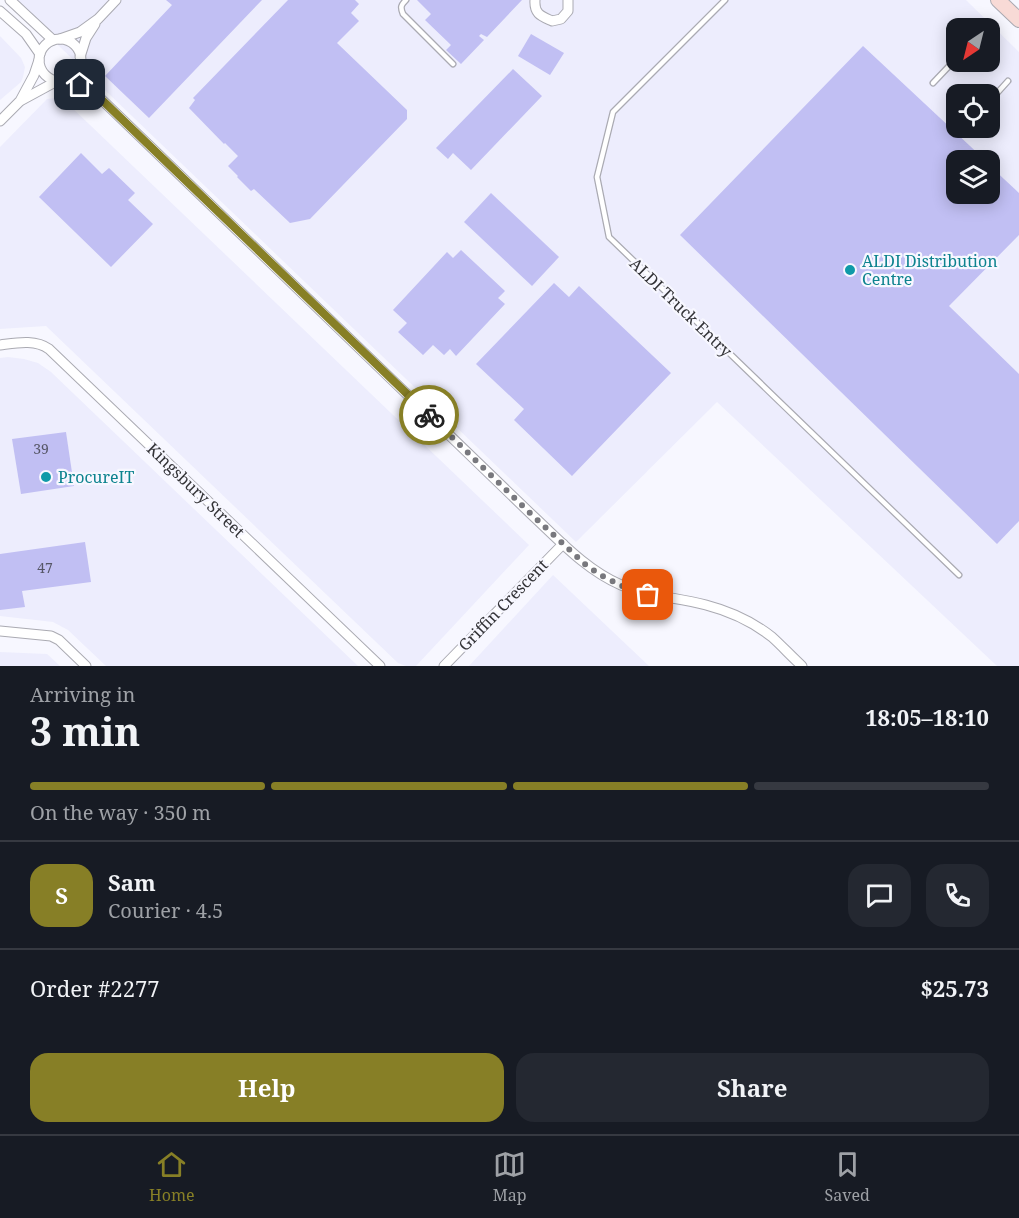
<!DOCTYPE html>
<html lang="en">
<head>
<meta charset="utf-8">
<style>
	:root { --surface:#171b24; --page:#242831; --text:#f1f3f6; --muted:#9ea1a6; --line:#363941; --accent:#877f26 }
	body { margin:0; font-family:"Noto Serif",serif; background:var(--page); color:var(--text); height:100vh; display:flex; flex-direction:column; font-size:22px; white-space:nowrap }
	* { box-sizing:border-box; margin:0 }
	p { font-size:20px; color:var(--muted) }
	.icon { flex:none; width:33px; height:33px; fill:none; stroke:currentColor; stroke-width:2; stroke-linecap:round; stroke-linejoin:round }
	.map { position:relative; height:666px; overflow:hidden }
	.sheet { display:flex; flex-direction:column; background:var(--surface); flex:1 }
	.sheet>* { flex:none }
	.needle { width:39px; rotate:215deg }
	.controls { position:absolute; left:946px; top:18px; display:grid; gap:12px }
	.controls a { display:grid; place-items:center; width:54px; height:54px; border-radius:12px; background:var(--surface); box-shadow:0 3px 15px #0003; font-size:30px }
	.pin { position:absolute; display:grid; place-items:center; width:51px; height:51px; color:#fff; margin:-26px; border-radius:12px; box-shadow:0 3px 9px #0006 }
	.courier { position:absolute; display:grid; place-items:center; width:60px; height:60px; margin:-30px; border:4px solid #877f26; border-radius:50%; background:#fff; color:#222; box-shadow:0 2px 8px #0007 }
	.summary em { font-style:normal; font-weight:700 }
	.summary div { display:flex; flex-direction:column-reverse }
	.summary { display:flex; align-items:center; justify-content:space-between; height:102px; padding:0 30px }
	h1 { font-size:39px; font-weight:700; line-height:45px }
	.bar { display:grid; grid-template-columns:repeat(4,1fr); gap:9px 6px; align-content:center; height:72px; padding:0 30px }
	.bar i { height:8px; border-radius:4px; background:var(--line) }
	.bar .on { background:var(--accent) }
	.bar p { grid-column:span 4 }
	.line { display:flex; align-items:center; gap:15px; padding:0 30px; border-top:2px solid var(--line) }
	.line div { flex:1 }
	.round { display:grid; place-items:center; flex:none; width:63px; height:63px; border-radius:18px; background:var(--page) }
	.action { display:flex; gap:12px; margin-top:auto; padding:12px 30px }
	.action a { flex:1; height:69px; border-radius:18px; background:var(--accent); color:#fff; font-size:24px; font-weight:700; line-height:69px; text-align:center }
	.action a+a { background:var(--page); color:var(--text) }
	.tab-bar { display:flex; justify-content:space-around; align-items:center; height:84px; border-top:2px solid var(--line); background:var(--surface); font-size:16px; color:var(--muted) }
	.tab-bar a { display:grid; justify-items:center; gap:3px }
	.tab-bar .on { color:var(--accent) }
	.map>svg:first-child { display:block }
	.built { fill:#ededfd; fill-rule:evenodd }
	.building { fill:#c1bff3 }
	.lines { fill:none; stroke-linecap:round; stroke-linejoin:round }
	.lane-casing { stroke:#aaaab2; stroke-width:7 }
	.street-casing { stroke:#aaaab2; stroke-width:11 }
	.secondary-casing { stroke:#aaaab2; stroke-width:16 }
	.lane { stroke:#fff; stroke-width:4.5 }
	.street { stroke:#fff; stroke-width:9 }
	.secondary { stroke:#f8dad6; stroke-width:14 }
	.done { stroke:#78787d; stroke-width:6; stroke-dasharray:0 10.8 }
	.route { stroke:#877f26; stroke-width:8 }
	.culture-dot { fill:#0f9aa8; stroke:#f7f7ff; stroke-width:2 }
	.labels { text-anchor:middle; stroke-width:4.5; stroke-linejoin:round; paint-order:stroke }
	.number-label { font-size:14px; fill:#565666 }
	.culture-label { font-size:16px; fill:#0d838f; stroke:#f7f7ff; text-anchor:start }
	.street-label { font-size:16px; fill:#333337; stroke:#f7f7ff }
</style>
</head>
<body>
<div class="map">
<svg width="1019" height="666" viewBox="0 0 1019 666">
	<rect width="100%" height="100%" fill="#f7f7ff"/>
	<!-- built -->
	<g class="built">
		<path d="M11,0h955l53,52v614h-22l-280,-264 -141,140zM957,28h33v34h-33zM957,94h33v34h-33zM957,160h33v34h-33z"/>
		<path d="M0,36l21,22 4,9 -2,10 -2,5 -21,18z"/>
		<path d="M55,98l11,4 463,443 -113,121h-10l-8,-3 -352,-337 -46,3v-182l47,-48z"/>
		<path d="M8,357l16,2 14,4 13,9 307,294h-252l-38,-36 -15,-8 -53,-6v-258z"/>
		<path d="M553,575l96,91h-180z"/>
		<path d="M0,652l47,2 13,12h-60z"/>
	</g>
	<!-- building -->
	<g class="building">
		<path d="M166,0h96l-113,118 -44,-42 67,-71z"/>
		<path d="M288,0h67l4,4 -8,9 8,8 -22,22 70,67v9l-97,100 -20,4 -36,-34 -3,2 -14,-14 1,-1 -10,-10 10,-10 -13,-13 -1,1 -35,-36 6,-8 -2,-2z"/>
		<path d="M417,0h105l-35,37 -6,-3 -2,2 5,4 -23,24 -15,-14 5,-5 -26,-25 6,-6z"/>
		<path d="M531,34l33,19 -14,22 -32,-19z"/>
		<path d="M863,46l122,114h-28v34h33v-28l29,27v42l-70,71 70,68v147l-22,23 -317,-309z"/>
		<path d="M513,69l29,27 -71,74 -18,-17 -5,6 -12,-11z"/>
		<path d="M81,153l21,21 7,-6 26,25 -7,7 25,24 -42,43 -72,-70z"/>
		<path d="M491,193l68,64 -27,29 -68,-64z"/>
		<path d="M461,250l44,41 -7,7 7,6 -49,52 -6,-7 -6,6 -11,-10 -10,10 -25,-23 9,-9 -14,-13 54,-58 6,6z"/>
		<path d="M554,283l15,14 10,-11 92,87 -99,103 -58,-56 10,-11 -48,-45z"/>
		<path d="M66,432l8,54 -53,8 -9,-55z"/>
		<path d="M85,542l6,40 -69,9 3,16 -25,3v-56z"/>
	</g>
	<g class="lines">
		<defs>
			<g id="lane">
				<path d="M406,0c-5,5 -6,7 -3,14l50,50"/>
				<path d="M725,0l-112,112 -16,65 12,60 350,338"/>
				<path d="M933,83l19,-20"/>
				<path d="M990,101l18,-20"/>
			</g>
			<g id="street">
				<path d="M10,0l43,40"/>
				<path d="M535,0c-1,14 6,16 17,21l9,-2 7,-8v-11"/>
				<path d="M0,11l26,23 14,20"/>
				<path d="M60,39l20,-7 18,-13 18,-19"/>
				<circle cx="60" cy="60" r="21"/>
				<path d="M80,57l6,-19 9,-14"/>
				<path d="M80,64l17,29"/>
				<path d="M61,81l19,4 20,13 431,416c28,26 55,56 90,71 27,12 56,12 85,20 23,6 47,17 66,32 10,9 20,20 30,29"/>
				<path d="M22,100l35,-19"/>
				<path d="M0,121l20,-20 14,-26 5,-15"/>
				<path d="M0,345c16,-2 35,-6 49,4l331,317"/>
				<path d="M0,631l51,5 8,4 27,26"/>
				<path d="M444,666l119,-122"/>
			</g>
			<path id="secondary" d="M998,0l21,20"/>
		</defs>
		<!-- lane casing -->
		<use href="#lane" class="lane-casing"/>
		<!-- street casing -->
		<use href="#street" class="street-casing"/>
		<!-- secondary casing -->
		<use href="#secondary" class="secondary-casing"/>
		<!-- lane -->
		<use href="#lane" class="lane"/>
		<!-- street -->
		<use href="#street" class="street"/>
		<!-- secondary -->
		<use href="#secondary" class="secondary"/>
	</g>
	<g class="lines">
		<!-- done -->
		<path class="done" d="M429,415l102,99 56,52 17,11 18,9 26,9"/>
		<!-- route -->
		<path class="route" d="M80,85l20,13 329,317"/>
	</g>
	<!-- markers -->
	<g class="culture-dot">
		<circle cx="850" cy="270" r="6"/>
		<circle cx="46" cy="477" r="6"/>
	</g>
	<g class="labels">
		<!-- number labels -->
		<g class="number-label">
			<text x="41" y="454">39</text>
			<text x="45" y="573">47</text>
		</g>
		<!-- culture labels -->
		<g class="culture-label">
			<text x="862" y="267">ALDI Distribution<tspan x="862" dy="18">Centre</tspan></text>
			<text x="58" y="483">ProcureIT</text>
		</g>
		<!-- street labels -->
		<g class="street-label">
			<text transform="translate(681 307) rotate(44)" y="6">ALDI Truck Entry</text>
			<text transform="translate(196 490) rotate(44)" y="6">Kingsbury Street</text>
			<text transform="translate(503 605) rotate(-46)" y="6">Griffin Crescent</text>
		</g>
	</g>
</svg>
<div class="controls">
<a><svg class="needle" viewBox="-14 -14 28 28"><path d="M0-13l5 13h-10z" fill="#e53935"/><path d="M0 13l5-13h-10z" fill="#9ea1a6"/></svg></a>
<a><svg class="icon" aria-label="locate" viewBox="0 0 24 24"><circle cx="12" cy="12" r="6"/><path d="M12 2v4M12 18v4M2 12h4M18 12h4"/></svg></a>
<a><svg class="icon" aria-label="layers" viewBox="0 0 24 24"><path d="M12 4l9 5-9 5-9-5zM3 14l9 5 9-5"/></svg></a>
</div>
<div class="pin" style="left:648px;top:595px;background:#ea580c"><svg class="icon" aria-label="bag" viewBox="0 0 24 24"><path d="M5 8h14l-1 12H6zM9 8a3 3 0 0 1 6 0"/></svg></div>
<div class="pin" style="left:80px;top:85px;background:#1f2937"><svg class="icon" aria-label="home" viewBox="0 0 24 24"><path d="M3 11l9-7 9 7M6 9v11h12V9"/></svg></div>
<div class="courier" style="left:429px;top:415px"><svg class="icon" aria-label="bike" viewBox="0 0 24 24"><circle cx="6" cy="16" r="4"/><circle cx="18" cy="16" r="4"/><path d="M6 16l4-8h5l3 8M10 8l3 8H6M13 5h3"/></svg></div>
</div>
<section class="sheet">
<div class="summary"><div><h1>3 min</h1><p>Arriving in</p></div><em>18:05–18:10</em></div>
<div class="bar"><i class="on"></i><i class="on"></i><i class="on"></i><i></i><p>On the way · 350 m</p></div>
<div class="line" style="height:108px"><b class="round" style="background:var(--accent);color:#fff">S</b><div><b>Sam</b><p>Courier · 4.5</p></div><a class="round"><svg class="icon" aria-label="chat" viewBox="0 0 24 24"><path d="M4 5h16v11H9l-5 4z"/></svg></a><a class="round"><svg class="icon" aria-label="phone" viewBox="0 0 24 24"><path d="M5 4h4l2 5-3 2q2 4 5 5l2-3 5 2v4C11 20 4 13 5 4z"/></svg></a></div>
<div class="line" style="height:78px"><div>Order #2277</div><b>$25.73</b></div>
<div class="action"><a>Help</a><a>Share</a></div>
</section>
<nav class="tab-bar">
<a class="on"><svg class="icon" aria-label="home" viewBox="0 0 24 24"><path d="M3 11l9-7 9 7M6 9v11h12V9"/></svg>Home</a>
<a><svg class="icon" aria-label="map" viewBox="0 0 24 24"><path d="M3 6l6-2 6 2 6-2v14l-6 2-6-2-6 2zM9 4v14M15 6v14"/></svg>Map</a>
<a><svg class="icon" aria-label="saved" viewBox="0 0 24 24"><path d="M7 4h10v16l-5-4-5 4z"/></svg>Saved</a>
</nav>
</body>
</html>
